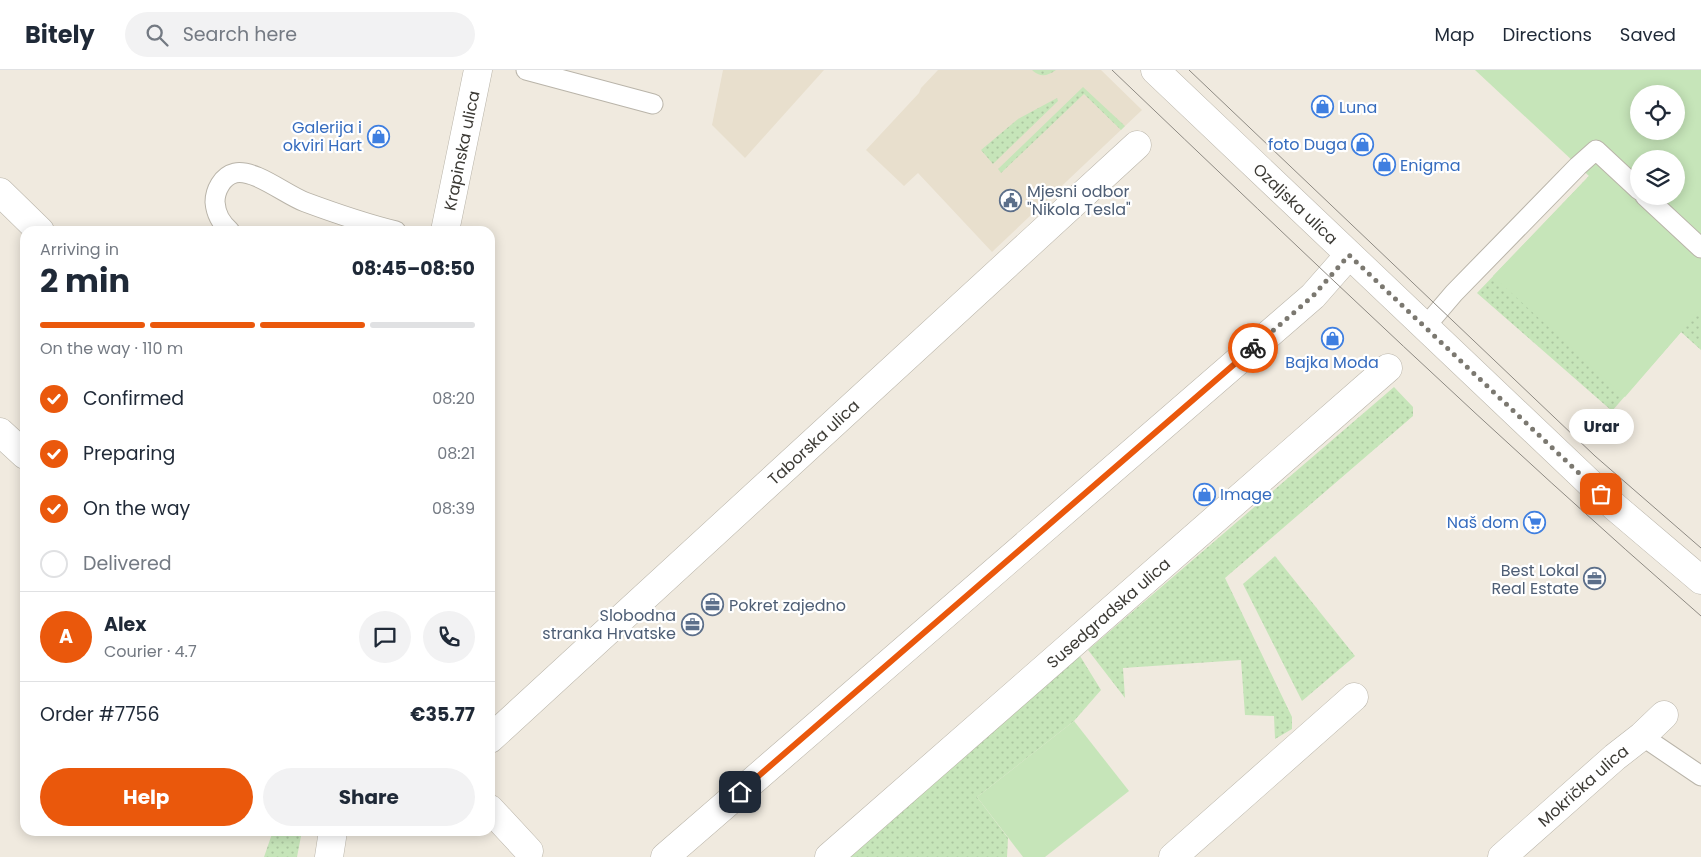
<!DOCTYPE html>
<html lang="en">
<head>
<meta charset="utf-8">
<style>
	:root { --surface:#fff; --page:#f2f2f3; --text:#1f2937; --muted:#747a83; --line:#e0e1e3; --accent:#ea580c }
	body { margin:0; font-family:Poppins,sans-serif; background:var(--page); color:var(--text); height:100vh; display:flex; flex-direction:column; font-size:19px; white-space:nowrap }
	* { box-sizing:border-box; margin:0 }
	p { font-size:16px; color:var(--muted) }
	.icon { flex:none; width:28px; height:28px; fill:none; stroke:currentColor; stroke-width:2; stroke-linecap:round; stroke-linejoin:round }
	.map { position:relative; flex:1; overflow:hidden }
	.details { position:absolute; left:20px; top:156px; width:475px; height:610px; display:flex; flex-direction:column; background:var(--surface); border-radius:15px; box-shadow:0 2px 12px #0003 }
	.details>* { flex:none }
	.controls { position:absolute; left:1630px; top:15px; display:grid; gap:10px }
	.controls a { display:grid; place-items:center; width:55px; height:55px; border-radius:50%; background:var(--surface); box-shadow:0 2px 12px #0003; font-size:25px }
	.pin { position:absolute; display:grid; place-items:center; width:42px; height:42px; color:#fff; margin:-21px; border-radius:10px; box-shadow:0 2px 8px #0006 }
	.courier { position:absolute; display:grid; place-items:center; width:50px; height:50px; margin:-25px; border:4px solid #ea580c; border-radius:50%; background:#fff; color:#222; box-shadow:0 1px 6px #0007 }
	.bubble { position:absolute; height:35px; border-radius:18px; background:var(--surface); box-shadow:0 2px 12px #0003; font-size:16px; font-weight:700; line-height:35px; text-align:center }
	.headline em { font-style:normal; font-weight:700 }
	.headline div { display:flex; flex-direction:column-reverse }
	.headline { display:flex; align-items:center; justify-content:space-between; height:85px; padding:0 20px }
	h1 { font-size:32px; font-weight:700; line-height:38px }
	.bar { display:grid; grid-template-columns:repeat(4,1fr); gap:8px 5px; align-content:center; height:60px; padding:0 20px }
	.bar i { height:6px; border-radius:4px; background:var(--line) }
	.bar .current { background:var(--accent) }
	.bar p { grid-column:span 4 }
	.line { display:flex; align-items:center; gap:12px; padding:0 20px; border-top:1px solid var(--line) }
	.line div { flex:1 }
	.round { display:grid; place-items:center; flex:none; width:52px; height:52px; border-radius:26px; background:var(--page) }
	ol { padding:0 20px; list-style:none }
	li { display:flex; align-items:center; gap:15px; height:55px }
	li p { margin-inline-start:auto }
	li .icon { padding:5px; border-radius:50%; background:var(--accent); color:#fff; stroke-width:4 }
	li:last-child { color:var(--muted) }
	li i { width:28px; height:28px; border:2px solid var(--line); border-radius:50% }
	.primary-button { display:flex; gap:10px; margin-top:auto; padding:10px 20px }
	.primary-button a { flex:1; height:58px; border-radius:30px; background:var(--accent); color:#fff; font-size:20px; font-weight:700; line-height:58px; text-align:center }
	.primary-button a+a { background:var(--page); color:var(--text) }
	header { display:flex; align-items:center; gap:30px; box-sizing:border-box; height:70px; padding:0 25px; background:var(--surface); border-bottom:1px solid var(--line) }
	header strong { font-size:24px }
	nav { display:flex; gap:28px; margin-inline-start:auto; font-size:18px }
	.search { width:350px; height:45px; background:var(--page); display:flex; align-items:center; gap:12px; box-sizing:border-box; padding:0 18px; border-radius:28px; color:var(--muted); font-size:19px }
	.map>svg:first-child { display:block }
	.built { fill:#e8dfcd }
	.grass { fill:url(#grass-dots) }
	.park { fill:#c6e5b9; fill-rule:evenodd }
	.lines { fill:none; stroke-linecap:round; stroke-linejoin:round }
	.service-casing { stroke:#b9b4a9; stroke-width:21 }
	.minor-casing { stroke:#b9b4a9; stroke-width:29 }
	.tertiary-casing { stroke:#b9b4a9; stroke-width:29 }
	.secondary-casing { stroke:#b9b4a9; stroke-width:29 }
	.service { stroke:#fff; stroke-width:19 }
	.minor { stroke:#fff; stroke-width:28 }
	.tertiary { stroke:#fff; stroke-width:28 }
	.secondary { stroke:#fff; stroke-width:28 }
	.tram { stroke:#8e8a83; stroke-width:1 }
	.done { stroke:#7b7870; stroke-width:5; stroke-dasharray:0 9 }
	.route { stroke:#ea580c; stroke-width:6 }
	.labels { text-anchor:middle; stroke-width:4.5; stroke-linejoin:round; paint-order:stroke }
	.shop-label { font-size:16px; fill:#366cbe; stroke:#fff; text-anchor:start }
	.street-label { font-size:16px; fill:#3c3a35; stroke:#fff }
	.service-label { font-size:16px; fill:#4e5e75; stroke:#fff; text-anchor:start }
</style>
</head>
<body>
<header>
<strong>Bitely</strong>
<div class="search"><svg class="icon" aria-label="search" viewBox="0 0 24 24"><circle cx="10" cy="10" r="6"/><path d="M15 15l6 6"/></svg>Search here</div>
<nav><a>Map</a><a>Directions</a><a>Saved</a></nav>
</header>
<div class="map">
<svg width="1701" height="787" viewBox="0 0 1701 787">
	<defs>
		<pattern id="grass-dots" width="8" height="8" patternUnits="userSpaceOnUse" patternTransform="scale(1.25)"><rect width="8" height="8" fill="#c6e5b9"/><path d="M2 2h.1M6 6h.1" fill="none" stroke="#abc5a0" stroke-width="1.8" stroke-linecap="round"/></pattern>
	</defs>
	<rect width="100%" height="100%" fill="#f0eadf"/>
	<!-- built -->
	<g class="built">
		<path d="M723,0h101l-79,88 -33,-33z"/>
		<path d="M938,0h163l41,40 -150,142 -74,-79 -14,13 -38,-36 53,-57 2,-5z"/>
	</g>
	<!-- grass -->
	<g class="grass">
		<path d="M1032,0h24c-9,6 -15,8 -24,0z"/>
		<path d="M1083,17l42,39 -4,4 -37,-36 -83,79 -3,-4z"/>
		<path d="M1057,28l1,3 -65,63 -12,-14 37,-31z"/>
		<path d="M1589,106l112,125v49l-20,-18 -69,79 -135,-118z"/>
		<path d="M1394,317l19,20v9l-188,162 67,139v12l-17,10 -1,-23 -29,-1 -4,-55 -118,8 2,30 -37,-48z"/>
		<path d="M1275,486l80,100 -53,45 -59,-117z"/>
		<path d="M1080,586l21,34 -27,31 -97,76 31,41 -1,19h-160z"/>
		<path d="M273,761h29l-5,26h-33z"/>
	</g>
	<!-- park -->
	<g class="park">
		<path d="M1475,0h226v239l-76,88 -132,-121 96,-100zM1639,24h37v37h-37zM1639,89h37v37h-37z"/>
		<path d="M1074,651l55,70 -84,66h-22l-46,-60z"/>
	</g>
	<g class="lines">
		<defs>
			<g id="service">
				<path d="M526,0l127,34"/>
				<path d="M1645,126l56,52"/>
				<path d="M230,161c-9,-8 -14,-16 -15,-29 0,-11 7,-26 20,-29 20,-4 51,22 70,29 27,10 62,22 91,29"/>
				<path d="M1425,257l29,-34 124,-127 18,-16 43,40"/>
				<path d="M1642,666l59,40"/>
			</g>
			<g id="minor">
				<path d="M0,122l40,39"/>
				<path d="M0,362l25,23"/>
				<path id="s1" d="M490,669l647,-594"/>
				<path d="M490,739l39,42"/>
				<path d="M665,787l648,-561 36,-41"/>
				<path id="s2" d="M829,787l559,-489"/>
				<path d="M1173,787l181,-160"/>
				<path id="s3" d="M1502,787l113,-100 27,-21 22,-21"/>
			</g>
			<g id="tertiary">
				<path id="s4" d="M445,161l33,-161"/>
				<path d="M329,787l4,-26"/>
			</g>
			<g id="secondary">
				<path id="s5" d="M1155,0l460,437 86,73"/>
			</g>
		</defs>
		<!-- service casing -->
		<use href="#service" class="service-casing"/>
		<!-- minor casing -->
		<use href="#minor" class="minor-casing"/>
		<!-- tertiary casing -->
		<use href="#tertiary" class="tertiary-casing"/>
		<!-- secondary casing -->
		<use href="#secondary" class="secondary-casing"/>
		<!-- service -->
		<use href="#service" class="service"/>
		<!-- minor -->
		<use href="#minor" class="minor"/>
		<!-- tertiary -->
		<use href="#tertiary" class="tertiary"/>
		<!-- secondary -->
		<use href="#secondary" class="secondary"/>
		<!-- tram -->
		<g class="tram">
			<path d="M1112,0c194,185 387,370 589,546"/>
			<path d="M1189,0l406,386 106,92"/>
		</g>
	</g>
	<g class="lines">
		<!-- done -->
		<path class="done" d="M1253,278l60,-52 36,-41 252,239"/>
		<!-- route -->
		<path class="route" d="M740,722l513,-444"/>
	</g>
	<!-- icons -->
	<defs>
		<symbol id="shop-ring" viewBox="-11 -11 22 22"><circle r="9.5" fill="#fff" stroke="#3f7fe0" stroke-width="1.5"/><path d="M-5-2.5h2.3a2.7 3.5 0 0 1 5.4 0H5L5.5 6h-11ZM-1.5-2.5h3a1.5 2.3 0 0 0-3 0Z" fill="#3f7fe0"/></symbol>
		<symbol id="civic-ring" viewBox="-11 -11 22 22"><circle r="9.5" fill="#fff" stroke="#5c6f8a" stroke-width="1.5"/><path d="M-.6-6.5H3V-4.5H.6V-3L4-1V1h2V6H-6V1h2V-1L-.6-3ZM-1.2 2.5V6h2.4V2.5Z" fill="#5c6f8a"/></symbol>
		<symbol id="supermarket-ring" viewBox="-11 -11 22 22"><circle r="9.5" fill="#fff" stroke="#3f7fe0" stroke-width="1.5"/><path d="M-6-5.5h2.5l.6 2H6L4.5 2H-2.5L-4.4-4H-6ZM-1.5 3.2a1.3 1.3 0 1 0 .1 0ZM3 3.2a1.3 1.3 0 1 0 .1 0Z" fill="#3f7fe0"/></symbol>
		<symbol id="office-ring" viewBox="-11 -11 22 22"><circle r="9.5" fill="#fff" stroke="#5c6f8a" stroke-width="1.5"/><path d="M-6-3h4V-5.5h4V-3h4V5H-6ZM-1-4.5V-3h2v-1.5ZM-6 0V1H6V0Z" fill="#5c6f8a"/></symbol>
	</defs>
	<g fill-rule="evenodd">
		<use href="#shop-ring" x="1310" y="24" width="25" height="25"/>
		<use href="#shop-ring" x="366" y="54" width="25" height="25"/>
		<use href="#shop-ring" x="1350" y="62" width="25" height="25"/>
		<use href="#shop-ring" x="1372" y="82" width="25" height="25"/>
		<use href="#civic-ring" x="998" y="118" width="25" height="25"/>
		<use href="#shop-ring" x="1320" y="256" width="25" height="25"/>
		<use href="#shop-ring" x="1192" y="412" width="25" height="25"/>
		<use href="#supermarket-ring" x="1522" y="440" width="25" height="25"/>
		<use href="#office-ring" x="1582" y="496" width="25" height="25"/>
		<use href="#office-ring" x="700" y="522" width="25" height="25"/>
		<use href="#office-ring" x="680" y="542" width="25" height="25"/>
	</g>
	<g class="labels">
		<!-- shop labels -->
		<g class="shop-label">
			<text x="1339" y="43">Luna</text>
			<text x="362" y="63" text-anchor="end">Galerija i<tspan x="362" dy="18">okviri Hart</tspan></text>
			<text x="1347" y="80" text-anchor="end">foto Duga</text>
			<text x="1400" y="101">Enigma</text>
			<text x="1332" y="298" text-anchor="middle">Bajka Moda</text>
			<text x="1220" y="430">Image</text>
			<text x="1519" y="458" text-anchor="end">Naš dom</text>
		</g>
		<!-- street labels -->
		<g class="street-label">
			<text dy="6" stroke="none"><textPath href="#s4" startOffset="82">Krapinska ulica</textPath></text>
			<text dy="6" stroke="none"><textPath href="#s5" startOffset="194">Ozaljska ulica</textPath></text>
			<text dy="6" stroke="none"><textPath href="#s1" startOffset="439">Taborska ulica</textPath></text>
			<text dy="6" stroke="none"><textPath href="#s2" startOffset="371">Susedgradska ulica</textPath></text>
			<text dy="6" stroke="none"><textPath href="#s3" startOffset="108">Mokrička ulica</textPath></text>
		</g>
		<!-- service labels -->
		<g class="service-label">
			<text x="1027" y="127">Mjesni odbor<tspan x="1027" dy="18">"Nikola Tesla"</tspan></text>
			<text x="1579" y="506" text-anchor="end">Best Lokal<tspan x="1579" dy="18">Real Estate</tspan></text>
			<text x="729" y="541">Pokret zajedno</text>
			<text x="676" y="551" text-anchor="end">Slobodna<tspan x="676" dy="18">stranka Hrvatske</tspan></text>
		</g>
	</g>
</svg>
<div class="controls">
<a><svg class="icon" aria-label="locate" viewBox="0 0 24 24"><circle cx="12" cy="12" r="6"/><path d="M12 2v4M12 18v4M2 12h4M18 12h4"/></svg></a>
<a><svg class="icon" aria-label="layers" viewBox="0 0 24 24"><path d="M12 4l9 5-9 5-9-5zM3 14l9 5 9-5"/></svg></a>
</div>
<div class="pin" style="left:1601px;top:424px;background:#ea580c"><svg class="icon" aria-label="bag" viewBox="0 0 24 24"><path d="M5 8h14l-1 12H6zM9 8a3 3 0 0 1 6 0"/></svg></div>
<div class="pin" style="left:740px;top:722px;background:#1f2937"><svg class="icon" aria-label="home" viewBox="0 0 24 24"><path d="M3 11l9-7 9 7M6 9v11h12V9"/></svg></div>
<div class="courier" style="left:1253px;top:278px"><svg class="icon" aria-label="bike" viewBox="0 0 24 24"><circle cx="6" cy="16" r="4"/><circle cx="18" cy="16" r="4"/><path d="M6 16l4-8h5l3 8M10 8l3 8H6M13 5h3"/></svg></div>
<div class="bubble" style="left:1569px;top:339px;width:65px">Urar</div>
<section class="details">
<div class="headline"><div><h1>2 min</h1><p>Arriving in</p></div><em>08:45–08:50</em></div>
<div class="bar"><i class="current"></i><i class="current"></i><i class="current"></i><i></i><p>On the way · 110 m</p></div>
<ol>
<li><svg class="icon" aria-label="check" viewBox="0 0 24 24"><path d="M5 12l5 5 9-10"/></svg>Confirmed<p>08:20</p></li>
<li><svg class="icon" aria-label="check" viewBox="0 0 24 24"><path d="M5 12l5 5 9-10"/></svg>Preparing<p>08:21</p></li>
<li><svg class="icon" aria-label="check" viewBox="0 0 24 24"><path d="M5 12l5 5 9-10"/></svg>On the way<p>08:39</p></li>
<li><i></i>Delivered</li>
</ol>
<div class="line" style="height:90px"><b class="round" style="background:var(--accent);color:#fff">A</b><div><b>Alex</b><p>Courier · 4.7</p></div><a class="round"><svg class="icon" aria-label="chat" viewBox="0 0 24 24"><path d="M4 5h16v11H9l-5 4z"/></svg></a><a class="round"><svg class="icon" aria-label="phone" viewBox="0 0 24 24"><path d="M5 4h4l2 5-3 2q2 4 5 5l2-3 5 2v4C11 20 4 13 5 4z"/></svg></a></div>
<div class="line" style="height:65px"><div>Order #7756</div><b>€35.77</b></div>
<div class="primary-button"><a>Help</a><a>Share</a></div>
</section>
</div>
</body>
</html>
